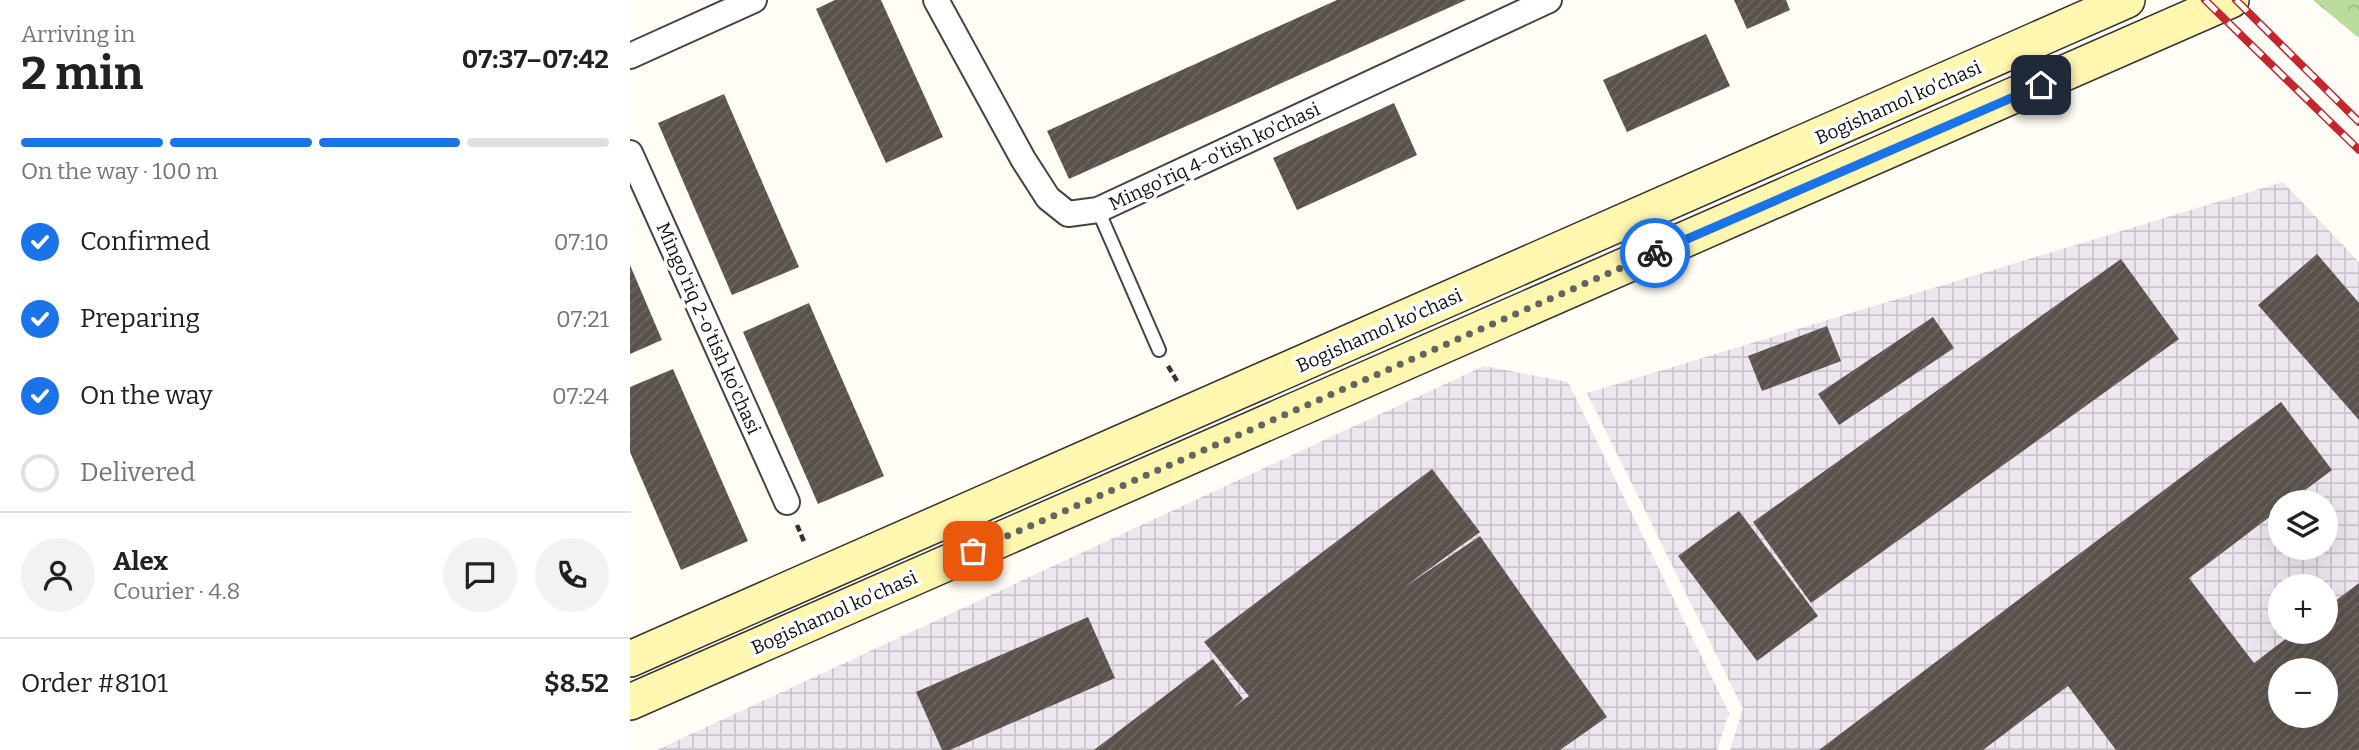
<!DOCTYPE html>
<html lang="en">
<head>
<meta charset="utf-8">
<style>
	:root { --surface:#fff; --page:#f2f2f2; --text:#202124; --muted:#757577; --line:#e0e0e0; --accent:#1a73e8 }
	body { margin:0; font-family:Bitter,serif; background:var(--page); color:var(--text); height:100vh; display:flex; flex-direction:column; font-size:26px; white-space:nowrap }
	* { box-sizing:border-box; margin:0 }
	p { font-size:23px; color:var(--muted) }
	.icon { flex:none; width:38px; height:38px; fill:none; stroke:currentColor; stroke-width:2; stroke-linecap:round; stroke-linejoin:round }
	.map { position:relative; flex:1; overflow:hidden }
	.sheet { display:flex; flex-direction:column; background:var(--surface); width:630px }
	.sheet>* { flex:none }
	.fabs { position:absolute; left:1638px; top:490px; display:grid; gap:14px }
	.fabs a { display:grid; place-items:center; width:70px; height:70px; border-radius:50%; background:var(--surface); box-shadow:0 7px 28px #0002; font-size:35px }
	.pin { position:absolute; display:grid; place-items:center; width:60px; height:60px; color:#fff; margin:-30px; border-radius:14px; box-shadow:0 4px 10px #0006 }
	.courier { position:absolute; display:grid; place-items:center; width:70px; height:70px; margin:-35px; border:5px solid #1a73e8; border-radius:50%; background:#fff; color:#222; box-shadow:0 2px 9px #0007 }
	.head em { font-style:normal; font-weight:700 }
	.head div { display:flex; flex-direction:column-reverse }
	.head { display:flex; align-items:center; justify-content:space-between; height:119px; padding:0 21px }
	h1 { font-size:46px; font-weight:700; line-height:52px }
	.bar { display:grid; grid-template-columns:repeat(4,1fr); gap:10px 7px; align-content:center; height:84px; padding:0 21px }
	.bar i { height:9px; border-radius:5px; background:var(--line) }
	.bar .on { background:var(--accent) }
	.bar p { grid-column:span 4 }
	.line { display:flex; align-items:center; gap:18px; padding:0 21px; border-top:2px solid var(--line) }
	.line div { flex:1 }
	.round { display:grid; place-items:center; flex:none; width:74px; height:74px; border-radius:37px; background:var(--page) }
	ol { padding:0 21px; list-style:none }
	li { display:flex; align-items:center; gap:21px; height:77px }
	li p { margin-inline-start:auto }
	li .icon { padding:7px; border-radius:50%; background:var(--accent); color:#fff; stroke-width:4 }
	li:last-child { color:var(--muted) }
	li i { width:38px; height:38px; border:4px solid var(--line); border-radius:50% }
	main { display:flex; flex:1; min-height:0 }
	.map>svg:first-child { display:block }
	.industrial { fill:url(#industrial-grid); fill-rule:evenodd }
	.forest { fill:url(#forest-crowns) }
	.building { fill:url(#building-hatch); fill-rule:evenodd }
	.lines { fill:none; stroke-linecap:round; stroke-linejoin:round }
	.service-casing { stroke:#444; stroke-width:16 }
	.minor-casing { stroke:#444; stroke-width:28 }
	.secondary-casing { stroke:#333; stroke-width:38 }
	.path { stroke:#333; stroke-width:4.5; stroke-dasharray:7 3.5; stroke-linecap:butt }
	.service { stroke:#fff; stroke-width:12 }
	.minor { stroke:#fff; stroke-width:24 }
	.secondary { stroke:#fff6b0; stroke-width:35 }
	.rail-casing { stroke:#c4262e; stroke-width:8 }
	.rail { stroke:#fff; stroke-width:5; stroke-dasharray:16; stroke-linecap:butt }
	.done { stroke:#646461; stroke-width:7; stroke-dasharray:0 12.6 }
	.route { stroke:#1a73e8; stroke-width:9 }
	.labels { text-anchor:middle; stroke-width:7; stroke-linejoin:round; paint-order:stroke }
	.street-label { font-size:19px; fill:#111; stroke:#fff }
</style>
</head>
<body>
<main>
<section class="sheet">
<div class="head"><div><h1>2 min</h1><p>Arriving in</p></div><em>07:37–07:42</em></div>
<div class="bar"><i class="on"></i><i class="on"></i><i class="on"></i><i></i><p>On the way · 100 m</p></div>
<ol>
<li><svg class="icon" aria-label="check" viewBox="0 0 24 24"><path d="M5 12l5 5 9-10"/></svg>Confirmed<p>07:10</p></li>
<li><svg class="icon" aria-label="check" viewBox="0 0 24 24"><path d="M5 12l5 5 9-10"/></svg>Preparing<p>07:21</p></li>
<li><svg class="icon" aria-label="check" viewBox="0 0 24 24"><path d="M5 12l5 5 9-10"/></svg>On the way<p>07:24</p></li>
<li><i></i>Delivered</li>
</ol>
<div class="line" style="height:126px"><a class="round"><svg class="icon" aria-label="person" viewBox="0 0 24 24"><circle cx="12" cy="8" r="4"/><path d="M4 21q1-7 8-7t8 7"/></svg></a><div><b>Alex</b><p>Courier · 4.8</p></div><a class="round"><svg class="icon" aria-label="chat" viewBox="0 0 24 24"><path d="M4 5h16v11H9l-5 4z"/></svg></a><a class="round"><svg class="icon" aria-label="phone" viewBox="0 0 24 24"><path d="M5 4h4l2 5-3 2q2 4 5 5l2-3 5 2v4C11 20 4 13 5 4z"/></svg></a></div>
<div class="line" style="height:91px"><div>Order #8101</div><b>$8.52</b></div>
</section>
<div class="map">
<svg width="1729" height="750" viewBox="0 0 1729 750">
	<defs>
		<pattern id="industrial-grid" width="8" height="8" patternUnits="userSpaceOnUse" patternTransform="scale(1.75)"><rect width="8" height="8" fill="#eee6ef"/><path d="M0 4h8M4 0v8" fill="none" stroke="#cbc4cc"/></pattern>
		<pattern id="forest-crowns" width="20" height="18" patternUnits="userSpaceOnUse" patternTransform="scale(1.75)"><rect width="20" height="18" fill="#b9dc9c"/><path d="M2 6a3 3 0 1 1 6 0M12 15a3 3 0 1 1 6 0" fill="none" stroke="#9ebc85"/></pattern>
		<pattern id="building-hatch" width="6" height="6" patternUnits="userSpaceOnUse" patternTransform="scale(1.75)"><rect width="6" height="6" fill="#5a524d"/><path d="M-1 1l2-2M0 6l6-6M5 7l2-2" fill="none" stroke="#6d6662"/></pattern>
	</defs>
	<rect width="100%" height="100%" fill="#fffdf5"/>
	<!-- industrial -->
	<g class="industrial">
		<path d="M1653,182l76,80v488h-629l13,-41 -156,-316zM1650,502h46v46h-46zM1650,586h46v46h-46zM1650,670h46v46h-46z"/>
		<path d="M854,366l84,16 161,331 -12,37h-1060z"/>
	</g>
	<!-- forest -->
	<path class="forest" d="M1683,0h46v38z"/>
	<!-- building -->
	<g class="building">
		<path d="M205,0h46l62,137 -57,26 -70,-154z"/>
		<path d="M707,0h129l-397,179 -22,-48z"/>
		<path d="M1104,0h52l4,10 -43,19z"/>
		<path d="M1076,34l24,52 -103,46 -24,-52z"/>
		<path d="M94,94l75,173 -67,28 -74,-172z"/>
		<path d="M764,103l23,52 -120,55 -24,-52z"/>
		<path d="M1687,254l42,49v117l-101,-115z"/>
		<path d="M1491,259l58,80 -368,264 -58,-81z"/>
		<path d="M0,265l32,75 -32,14z"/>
		<path d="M179,303l75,173 -66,28 -75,-172z"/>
		<path d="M1303,317l21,31 -115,77 -21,-31z"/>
		<path d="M1197,326l14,35 -79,30 -14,-35z"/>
		<path d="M43,369l75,172 -67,29 -51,-118v-65z"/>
		<path d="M1651,402l51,68 -43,32h-9v7l-91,69 65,85 41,-31h31v-24l33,-25v167h-243l-48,-64 -85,64h-164zM1650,670h46v46h-46z"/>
		<path d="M802,469l48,63 -77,56 77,-52 127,181 -47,33h-466l119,-91 30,40 -11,9 17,-12 -45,-54z"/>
		<path d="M1109,511l79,105 -61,45 -79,-105z"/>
		<path d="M458,617l27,61 -165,72h-8l-26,-58z"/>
	</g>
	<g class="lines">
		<defs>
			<path id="service" d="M468,210l61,140"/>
			<g id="minor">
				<path d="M306,0l87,159 25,39 20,16 30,-4 451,-210"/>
				<path d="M0,56l124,-56"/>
				<path d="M0,153l157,349"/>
			</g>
			<g id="secondary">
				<path d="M0,659l1497,-659"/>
				<path d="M0,702l1601,-702"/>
			</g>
		</defs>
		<!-- service casing -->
		<use href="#service" class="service-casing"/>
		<!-- minor casing -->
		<use href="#minor" class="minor-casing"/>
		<!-- secondary casing -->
		<use href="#secondary" class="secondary-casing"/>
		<!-- path -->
		<g class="path">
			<path d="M538,366l9,15"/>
			<path d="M167,525l8,19"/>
		</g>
		<!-- service -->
		<use href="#service" class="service"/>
		<!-- minor -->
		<use href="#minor" class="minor"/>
		<!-- secondary -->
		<use href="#secondary" class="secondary"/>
		<defs>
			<g id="rail">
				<path d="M1575,0l154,150"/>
				<path d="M1606,0l123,122"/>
			</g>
		</defs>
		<!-- rail casing -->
		<use href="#rail" class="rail-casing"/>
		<!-- rail -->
		<use href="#rail" class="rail"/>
	</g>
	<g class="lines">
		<!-- done -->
		<path class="done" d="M343,551l682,-298"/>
		<!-- route -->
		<path class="route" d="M1025,253l386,-168"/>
	</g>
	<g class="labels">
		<!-- street labels -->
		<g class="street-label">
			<text transform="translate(1268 102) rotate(-24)" y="7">Bogishamol ko'chasi</text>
			<text transform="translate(584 156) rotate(-25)" y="7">Mingo'riq 4-o'tish ko'chasi</text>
			<text transform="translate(79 328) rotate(66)" y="7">Mingo'riq 2-o'tish ko'chasi</text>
			<text transform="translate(749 330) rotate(-24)" y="7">Bogishamol ko'chasi</text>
			<text transform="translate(204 612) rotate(-24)" y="7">Bogishamol ko'chasi</text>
		</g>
	</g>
</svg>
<div class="fabs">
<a><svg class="icon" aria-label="layers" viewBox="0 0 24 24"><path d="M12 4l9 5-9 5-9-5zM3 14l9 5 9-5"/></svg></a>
<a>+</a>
<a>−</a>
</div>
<div class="pin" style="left:343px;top:551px;background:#ea580c"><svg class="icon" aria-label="bag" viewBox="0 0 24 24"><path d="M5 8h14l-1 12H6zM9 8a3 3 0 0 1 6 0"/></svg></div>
<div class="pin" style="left:1411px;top:85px;background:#1f2937"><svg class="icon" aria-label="home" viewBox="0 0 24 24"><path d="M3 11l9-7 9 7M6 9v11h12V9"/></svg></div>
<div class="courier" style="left:1025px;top:253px"><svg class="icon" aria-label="bike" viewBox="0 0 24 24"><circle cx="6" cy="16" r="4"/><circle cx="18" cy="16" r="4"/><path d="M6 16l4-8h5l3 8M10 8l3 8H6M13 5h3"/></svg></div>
</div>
</main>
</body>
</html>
